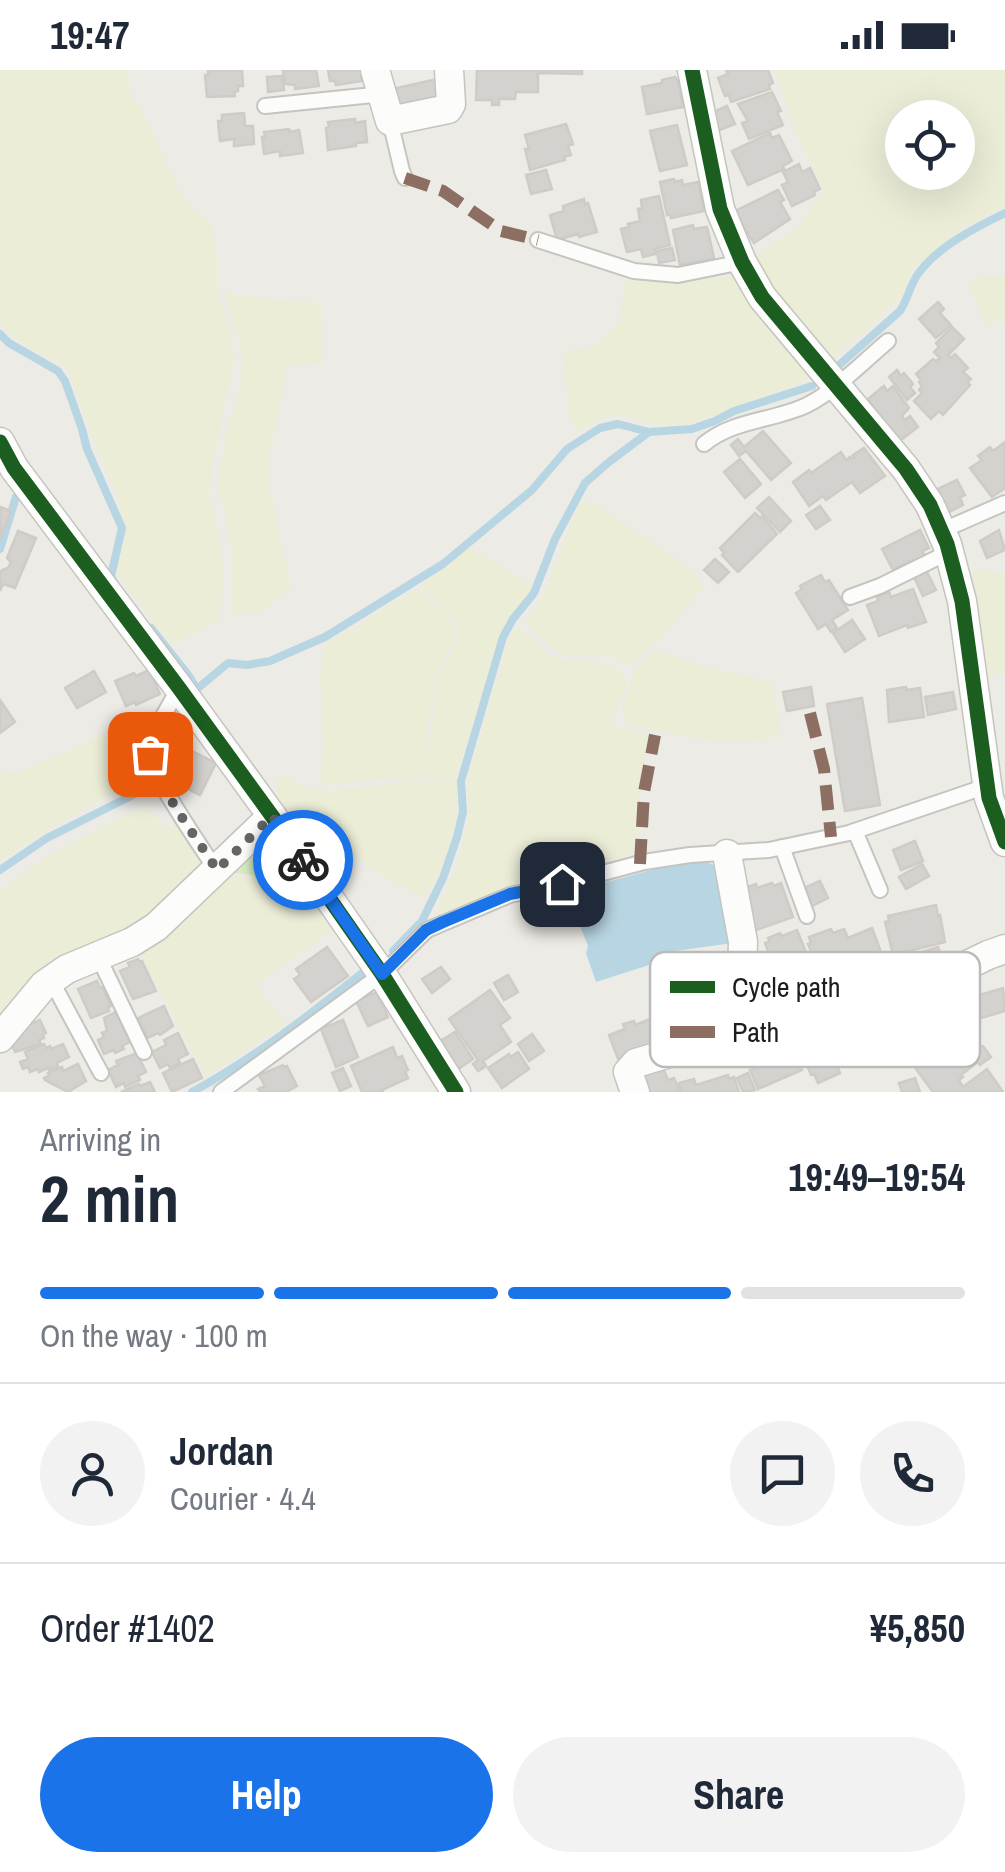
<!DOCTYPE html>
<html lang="en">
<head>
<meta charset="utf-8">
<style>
	:root { --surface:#fff; --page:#f2f2f3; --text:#1f2937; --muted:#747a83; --line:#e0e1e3; --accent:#1a73e8 }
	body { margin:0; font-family:"Archivo Narrow",sans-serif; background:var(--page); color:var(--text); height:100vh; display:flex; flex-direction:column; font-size:38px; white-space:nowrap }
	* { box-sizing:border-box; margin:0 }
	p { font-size:32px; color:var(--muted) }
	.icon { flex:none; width:55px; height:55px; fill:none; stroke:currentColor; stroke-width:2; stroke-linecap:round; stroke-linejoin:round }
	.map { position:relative; height:1022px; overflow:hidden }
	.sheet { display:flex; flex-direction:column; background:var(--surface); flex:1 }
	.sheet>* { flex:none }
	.controls { position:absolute; left:885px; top:30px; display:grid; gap:20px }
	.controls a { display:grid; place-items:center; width:90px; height:90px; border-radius:50%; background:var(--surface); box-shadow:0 10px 40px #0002; font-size:50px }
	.pin { position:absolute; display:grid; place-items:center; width:85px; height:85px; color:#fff; margin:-42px; border-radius:20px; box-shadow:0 5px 15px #0006 }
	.courier { position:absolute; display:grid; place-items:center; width:100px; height:100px; margin:-50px; border:8px solid #1a73e8; border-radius:50%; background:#fff; color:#222; box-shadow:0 2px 12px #0007 }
	.overview em { font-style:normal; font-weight:700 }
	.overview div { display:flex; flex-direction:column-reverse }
	.overview { display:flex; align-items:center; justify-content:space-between; height:170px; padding:0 40px }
	h1 { font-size:65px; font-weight:700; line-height:75px }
	.bar { display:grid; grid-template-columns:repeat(4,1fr); gap:15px 10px; align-content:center; height:120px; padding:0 40px }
	.bar i { height:12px; border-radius:8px; background:var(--line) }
	.bar .current { background:var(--accent) }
	.bar p { grid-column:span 4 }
	.line { display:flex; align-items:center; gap:25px; padding:0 40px; border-top:2px solid var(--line) }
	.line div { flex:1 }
	.round { display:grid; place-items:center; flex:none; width:105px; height:105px; border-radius:52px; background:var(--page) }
	.button { display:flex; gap:20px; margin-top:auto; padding:20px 40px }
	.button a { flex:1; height:115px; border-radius:60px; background:var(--accent); color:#fff; font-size:40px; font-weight:700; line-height:115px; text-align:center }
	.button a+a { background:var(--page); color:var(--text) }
	.status { display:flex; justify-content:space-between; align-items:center; height:70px; padding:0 50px; background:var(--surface); direction:ltr }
	.status svg { height:28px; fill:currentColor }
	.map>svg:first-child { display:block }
	.farmland { fill:#ebedd7; fill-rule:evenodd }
	.grass { fill:#d5ecc2 }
	.water { fill:#b7d5e2 }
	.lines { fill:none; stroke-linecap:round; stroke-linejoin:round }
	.stream { stroke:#b7d5e2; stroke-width:8 }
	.building { fill:#d4d2ce; stroke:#cfccc7; stroke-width:2.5 }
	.lane-casing { stroke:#c4c4c1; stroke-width:18 }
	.street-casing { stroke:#c4c4c1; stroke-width:31 }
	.lane { stroke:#fcfcfb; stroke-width:14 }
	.street { stroke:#fcfcfb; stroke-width:28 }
	.quiet { stroke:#8d6e63; stroke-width:12; stroke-dasharray:25 12; stroke-linecap:butt }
	.cycleway-casing { stroke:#fff; stroke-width:21 }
	.cycleway { stroke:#1b5e20; stroke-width:15 }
	.done { stroke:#656563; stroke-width:10; stroke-dasharray:0 18 }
	.route { stroke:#1a73e8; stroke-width:12 }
	.key { fill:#fff; stroke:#bbb; stroke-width:2.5 }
	.key-label { font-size:28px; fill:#1d1d1d }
</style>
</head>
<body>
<div class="status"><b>19:47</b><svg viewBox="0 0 49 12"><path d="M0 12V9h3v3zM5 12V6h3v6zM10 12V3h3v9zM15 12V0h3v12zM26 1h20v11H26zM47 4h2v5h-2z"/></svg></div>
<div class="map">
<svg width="1005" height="1022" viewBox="0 0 1005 1022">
	<rect width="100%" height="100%" fill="#ecebe5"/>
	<!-- farmland -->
	<g class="farmland">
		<path d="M0,0h128l2,28 9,5 39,86 21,26 10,6 8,30v40l14,42 3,24 -22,109 -3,29 15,68v25l-6,34 -47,23 -54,-71 10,-44 -14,-46 -5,-7 -41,-109 -11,-8 -24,-10 -21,-15 -11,-11z"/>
		<path d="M776,0h229v135l-45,25 -48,39 -12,29 -70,63 -64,-78 -12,-26 26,-17 19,-15 24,-35 -30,-63zM902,48h56v54h-56z"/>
		<path d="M1005,205v48l-3,-5 -15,7 -20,-43 15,-5z"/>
		<path d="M730,206l9,1 37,58 35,41 -8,6 -15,6 -100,36 -22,1 -22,-3 -19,-8 -13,1 -36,17 -8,-25 -5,-56 21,-2 14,-7 24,-22 -2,-11 7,-32 30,5z"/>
		<path d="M224,223l38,6 59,4 2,61 -39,1 2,10 -17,82 1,32 21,99 -26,21 -16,5 -18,1 2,-61 -15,-68 7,-48 14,-49 4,-29 -4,-22z"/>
		<path d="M583,431l12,3 79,53 19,15 11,15 -41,49 -35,30 -14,-9 -51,-2 -25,-18 -14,-17 12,-13 11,-19 26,-70z"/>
		<path d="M467,477l65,37 -1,8 -22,26 -8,16 -45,143h-29l-1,-19 -1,18 -105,9 3,-42 -3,-64 5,-35 92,-55 27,24 11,14 1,11 -20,35 -9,62 1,18 11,-79 19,-32 1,-9 -2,-8 -11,-13 -25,-23 -1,-4 25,-17z"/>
		<path d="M982,500l23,4v99l-24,5 -16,-104z"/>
		<path d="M518,556l29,28 18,7 35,2 16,5 11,11v5l-17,43 37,6 2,4 -8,46 -4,55 -9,21 -4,2 -105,24 -77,28 -4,-1 -1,-5 9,-15 14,-36 7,-30 2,-18 -2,-23 3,-16 41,-136z"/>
		<path d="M656,580l50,17 62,14 4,6 7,32 1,12 -4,6 -34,5 -25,-1 -32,-4 -58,-13 -5,-16 8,-19 2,-16z"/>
		<path d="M123,656l18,38 -9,15 -33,22 -38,21 -61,39v-86l25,-5z"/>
		<path d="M279,705l30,13 23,3 78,-10 46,-1 2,19 -5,35 -13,38 -16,27 -133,-78 -10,-14 -5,-16z"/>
		<path d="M149,740l17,18 12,-5 26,45 -24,26 -180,125v-129l53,-37 75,-39z"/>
		<path d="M237,806l73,8 28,41 -81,60 28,40 -79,52 -68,-127 84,-68z"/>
	</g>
	<!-- grass -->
	<path class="grass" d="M272,760l37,52 -73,-9 -12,1z"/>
	<!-- water -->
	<path class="water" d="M699,791l13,3 8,8 13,71 -73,10 -11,12 -53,17 -10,-29 2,-7 -21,-53 91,-25z"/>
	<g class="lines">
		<!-- stream -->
		<g class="stream">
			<path d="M0,264l9,9 49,28 7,10 17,48 5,20 35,79 -11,48 3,6"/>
			<path d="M838,296l62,-55c8,-12 10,-26 18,-37 19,-27 58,-47 87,-61"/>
			<path d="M0,479l16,-52"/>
			<path d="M151,558l38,48 8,13 31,-26 19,2 23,-4 55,-24 118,-73 89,-74 35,-41 33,-21 18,-4 31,8"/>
			<path d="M162,705l5,-25 13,-31"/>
			<path d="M0,800l47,-32 108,-54"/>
			<path d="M393,881l29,-30 21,-43 14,-41 6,-25 -2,-31 42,-144 10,-18 21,-26 21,-54 30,-56 24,-21 40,-30 43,-3 23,-8 19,-10 78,-25"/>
			<path d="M192,1022c61,-33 115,-75 169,-118"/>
		</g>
	</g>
	<!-- building -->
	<g class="building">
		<path d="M208,0h34l1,16h-5v5l-4,1 1,4 -28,1 -2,-22h3z"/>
		<path d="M283,0h33l3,16 -24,3v-4l-10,-1z"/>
		<path d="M328,0h37l1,5 -5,1 1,5 -26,4 -1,-4h-5z"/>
		<path d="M477,0h105v4l-44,-1v19h-22l-1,7h-16v6h-7v-5h-16z"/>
		<path d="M726,0h42l5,13 -4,2 1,4 -39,13 -2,-7 -4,1 -7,-18 10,-4z"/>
		<path d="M282,6l2,14 -16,2 -1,-15z"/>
		<path d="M675,7l3,4 5,26 -36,7 -5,-27 20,-4v-3z"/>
		<path d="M437,9l6,25 -45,10 -5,-25z"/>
		<path d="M772,22l9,19 -4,1 6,13 -34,14 -7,-16 6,-2 -10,-17z"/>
		<path d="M727,36l8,18 -18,7 -8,-17z"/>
		<path d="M244,43l1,13h8l1,18 -20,2v-7l-14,2 -2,-20h4v-6z"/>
		<path d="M355,49v4l10,-2 2,21 -11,1v3l-28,4 -2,-22 3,-1 -1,-5z"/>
		<path d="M566,54l7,20 -5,2 3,9 -7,2 1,3 -35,10 -5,-21h4l-4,-14z"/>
		<path d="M677,55l10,40 -27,6 -10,-40z"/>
		<path d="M289,59l1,3 9,-2 4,23 -23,3v-5l-16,3 -2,-17h3l-1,-5z"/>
		<path d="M770,63l2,5 7,-3 13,26 -9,5 1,3 -36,16 -16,-34z"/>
		<path d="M799,94l3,8 8,-4 10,21 -6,3 1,3 -23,11 -10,-21 6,-3 -5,-10z"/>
		<path d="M546,100l6,19 -21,5 -5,-19z"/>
		<path d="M674,109l1,3 7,-2 1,5 15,-3 6,29 -33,7 -1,-4 -3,1 -7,-33z"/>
		<path d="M778,120l6,10 -4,2 10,17 -36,24 -21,-31z"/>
		<path d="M659,126l11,49 -16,4 1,5 -12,3 -2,-8 -14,3 -6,-23 8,-2 -1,-3 12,-3 -2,-12 4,-1 -1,-8z"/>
		<path d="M584,129l1,5 3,-1 9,29 -18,5 -1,-3 -21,6 -7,-25 14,-4 -1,-5z"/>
		<path d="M693,155l1,4 13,-2 7,31 -34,7 -7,-35z"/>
		<path d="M672,178l3,12 -16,3 -2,-12z"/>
		<path d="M938,232l6,7 -4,4 11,12 -15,13 -17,-19z"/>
		<path d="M952,257l12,12 -16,16 3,3 4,-4 13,14 -5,4 8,7 -4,3 3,3 -27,30 -4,-4 -8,8 -17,-18 8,-8 -3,-3 3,-4 -3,-4 2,-2 -5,-6 17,-15 3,2 4,-3 -6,-6 5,-5 -3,-4z"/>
		<path d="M897,300l4,6 3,-3 9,11 -3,3 5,6 -8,7 -18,-23z"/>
		<path d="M884,316l3,5 6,-5 16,22 -7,8 3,4 5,-4 8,11 -21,16 -30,-35 5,-3 -4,-6z"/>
		<path d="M763,361l28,32 -20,17 -25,-29 -7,5 -8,-11 7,-6 6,8z"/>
		<path d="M1005,372v46l-13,9 -22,-29 12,-8 -4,-4 12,-9 3,4z"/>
		<path d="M864,378l21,28 -25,17 -8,-11 -26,18 -3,-4 -14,10 -16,-24 16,-12 2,3 30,-21 5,8 4,-3 2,2 2,-2 -1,-2z"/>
		<path d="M740,389l21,25 -16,14 -21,-26z"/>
		<path d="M957,410l8,15 -5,2 3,8 -20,10 -12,-23z"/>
		<path d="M769,427l22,24 -11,11 -23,-24z"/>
		<path d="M820,436l10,14 -14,9 -10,-14z"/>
		<path d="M0,437l11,4 -11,28z"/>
		<path d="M755,443l5,5 2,-2 15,18 -39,38 -16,-17 2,-2 -4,-5z"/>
		<path d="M920,460l9,18 -7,3 3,5 -12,7 -1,-3 -19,10 -11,-21z"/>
		<path d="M999,460l6,20 -18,8 -7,-17z"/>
		<path d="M18,461l18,7 -21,50 -12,-4 -3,7v-17l2,-4 6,-2 3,-6 -4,-4z"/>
		<path d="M715,489l14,13 -11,11 -14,-13z"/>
		<path d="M926,500l10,20 -13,6 -9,-19z"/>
		<path d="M821,505l4,7 4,-2 19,30 -16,10 5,8 -6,4 -5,-8 -8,5 -22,-36 6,-4 -2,-3z"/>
		<path d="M913,519l13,33 -18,6 -1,-3 -28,11 -12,-31 11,-4 -1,-4 12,-5 2,5z"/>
		<path d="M852,550l13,19 -20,13 -12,-19z"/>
		<path d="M149,600l11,24 -24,11 -1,-3 -9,4 -11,-25 19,-8 2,3z"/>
		<path d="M94,601l12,21 -29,16 -12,-20z"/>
		<path d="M811,617l3,19 -27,5 -4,-19z"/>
		<path d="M906,617l1,3 13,-2 4,29 -35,5 -2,-32z"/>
		<path d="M953,622l3,17 -28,6 -3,-18z"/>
		<path d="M862,628l18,107 -35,6 -18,-107z"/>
		<path d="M0,630l15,22 -15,11z"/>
		<path d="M192,681l24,12 -16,32 -24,-12z"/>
		<path d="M915,771l8,20 -22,9 -8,-20z"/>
		<path d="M922,794l7,12 -23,13 -7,-12z"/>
		<path d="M820,811l8,17 -18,9 -8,-18z"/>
		<path d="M772,813l2,3 7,-3 12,34 -43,15 -11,-42 17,-6 1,4z"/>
		<path d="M936,835l2,11 2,-1 5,27 -52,13 -8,-33 4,-1 -1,-5z"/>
		<path d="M872,858l12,32 -12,5 1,3 -35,14 -2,-4 -12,5 -16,-39 3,-1 -2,-6 22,-8 2,4 11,-4 4,9z"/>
		<path d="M797,860l11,27 -33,13 -10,-27 5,-2 -2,-3 12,-5 2,3z"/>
		<path d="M327,877l21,29 -37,26 -17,-23 6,-4 -4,-6z"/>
		<path d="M938,877l6,19 -38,17 -7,-24z"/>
		<path d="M138,889l2,3 2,-1 14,30 -23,8 -13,-28 10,-4 -2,-4z"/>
		<path d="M441,897l9,12 -18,14 -10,-14z"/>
		<path d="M508,905l10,17 -14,8 -10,-17z"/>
		<path d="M97,911l3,7 2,-1 9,19 -3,1 1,4 -18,7 -13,-29z"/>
		<path d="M1003,918l2,23 -41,12 -6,-22z"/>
		<path d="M490,920l20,28 -10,7 11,17 -28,19 3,5 -8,5 -5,-7 5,-4 -29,-41z"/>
		<path d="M377,922l11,25 -20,9 -12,-25z"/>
		<path d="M164,936l9,20 -13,9 -2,-2 -11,5 -9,-20z"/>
		<path d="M116,942l14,30 -8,4 2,3 -9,4 -1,-3 -10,4 -6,-14 6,-3 -2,-4 5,-2 -3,-13z"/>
		<path d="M666,943l10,25 -58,21 -9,-24 16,-6 -2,-5 11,-3 1,4z"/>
		<path d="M40,950l6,13 -3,1 1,4 -5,2 2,4 -26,8 -7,-15 4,-5z"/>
		<path d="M343,950l15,37 -22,10 -15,-38z"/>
		<path d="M964,958l15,20 4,-2 8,11 -11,8 -2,-3 -17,13 2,2 -4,3 4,7 24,-18 16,23h-70l-20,-27z"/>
		<path d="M455,962l18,27 -16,11 -18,-28z"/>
		<path d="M178,963l10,21 -10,5 2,4 -10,5 -2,-4 -8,4 -8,-16 14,-7 -2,-5z"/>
		<path d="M817,963l5,14 6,-3 12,29 -22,10 -4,-9 -3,1 -14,-34z"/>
		<path d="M532,964l12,17 -15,10 -11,-17z"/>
		<path d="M789,965l14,30 -3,2 2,3 -44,19 -8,-19 11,-4 -6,-14z"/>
		<path d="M44,974l2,4 4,-2 1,3 12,-5 6,13 -12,6 1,3 -9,4 -1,-2 -9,4 -1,-3 -8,3 -2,-5 -5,2 -3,-7 8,-3 -3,-7z"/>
		<path d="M393,977l4,11 5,-2 6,14 -3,1 3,7 -26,12 1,2h-21l-11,-26z"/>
		<path d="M518,982l11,17 -27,19 -14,-20 21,-14 2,3z"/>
		<path d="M137,983l9,19 -8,4 2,4 -15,7 -1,-4 -8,4 -8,-17 10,-5 -2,-4z"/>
		<path d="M193,989l9,19 -30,14 -9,-19z"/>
		<path d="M661,993l7,17 6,-2 6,14h-30l-9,-21z"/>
		<path d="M78,994l8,17 -18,11 -23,-12 -1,-2 5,-2 -1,-3 14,-6 1,4z"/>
		<path d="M283,995l1,2 3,-1 10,20 -11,6h-26l-2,-3 7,-3 -6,-11z"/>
		<path d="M343,998l8,18 -11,5 -8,-18z"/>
		<path d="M748,1003l7,17 -12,2 -6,-14z"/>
		<path d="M728,1005l1,4 5,-2 5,15h-57l-3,-9 15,-4 2,6z"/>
		<path d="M915,1008l5,14h-18l-3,-9z"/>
		<path d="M150,1012l5,10h-34l18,-8 1,2z"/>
	</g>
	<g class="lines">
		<defs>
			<g id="lane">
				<path d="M265,36l118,-12"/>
				<path d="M390,51l12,50 3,7"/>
				<path d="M538,170l96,31 44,4 64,-13"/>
				<path d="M704,374c30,-25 70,-23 103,-39 28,-14 57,-44 81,-64"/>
				<path d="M941,461l64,-28"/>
				<path d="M850,527l30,-11 69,-34"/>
				<path d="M179,618c-10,19 -27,42 -29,65 -1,20 53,96 66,117"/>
				<path d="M855,761l25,59"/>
				<path d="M782,777l25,69"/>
				<path d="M98,886l46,96"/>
				<path d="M51,910l50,93"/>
				<path d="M221,1022l161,-118 45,-44 83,-35 52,-11 82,-22 46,-7 79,-5 80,-17 138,-47"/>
			</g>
			<g id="street">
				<path d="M375,0l15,51 58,-12 3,-5 -2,-34"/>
				<path d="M692,0l28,139 22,53 20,35 144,172 24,36 17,39 15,57 27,197 16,44"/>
				<path d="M0,372l14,26 165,220 93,128 110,158 74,118"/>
				<path d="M727,784l16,88 -3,90"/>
				<path d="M0,968l44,-53 23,-16 65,-27 24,-15 116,-111"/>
				<path d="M635,1022l-7,-20 8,-9 104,-31 87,-6 53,-18 108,-53 17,-6"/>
			</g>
		</defs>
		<!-- lane casing -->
		<use href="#lane" class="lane-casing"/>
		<!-- street casing -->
		<use href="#street" class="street-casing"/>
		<!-- lane -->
		<use href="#lane" class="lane"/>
		<!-- street -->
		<use href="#street" class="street"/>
		<!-- quiet -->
		<g class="quiet">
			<path d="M405,108l38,13 58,40 37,9"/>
			<path d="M810,643l14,56 7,68"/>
			<path d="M640,794l4,-72 11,-57"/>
		</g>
		<defs>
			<g id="cycleway">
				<path d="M692,0l28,139 22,53 20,35 144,172 24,36 17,39 15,57 27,197 16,44"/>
				<path d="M0,372l14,26 165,220 93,128 110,158 74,118"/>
			</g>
		</defs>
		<!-- cycleway casing -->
		<use href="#cycleway" class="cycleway-casing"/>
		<!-- cycleway -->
		<use href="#cycleway" class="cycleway"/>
	</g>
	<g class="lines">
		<!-- done -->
		<path class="done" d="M150,684c7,32 48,86 67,116l55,-54 31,44"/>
		<!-- route -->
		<path class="route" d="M303,790l79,114 44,-44 17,-8 67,-28 52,-10"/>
	</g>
	<!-- legend -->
	<rect x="650" y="882" width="330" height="115" rx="15" class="key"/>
	<rect x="670" y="911" width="45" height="12" fill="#1b5e20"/>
	<rect x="670" y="956" width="45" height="12" fill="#8d6e63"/>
	<g class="key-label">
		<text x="732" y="927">Cycle path</text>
		<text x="732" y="972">Path</text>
	</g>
</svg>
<div class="controls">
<a><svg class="icon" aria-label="locate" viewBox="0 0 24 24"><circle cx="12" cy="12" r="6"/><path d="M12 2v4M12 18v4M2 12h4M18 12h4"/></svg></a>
</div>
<div class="pin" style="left:150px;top:684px;background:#ea580c"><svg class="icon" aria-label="bag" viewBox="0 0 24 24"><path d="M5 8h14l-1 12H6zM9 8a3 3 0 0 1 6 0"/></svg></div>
<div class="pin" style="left:562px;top:814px;background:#1f2937"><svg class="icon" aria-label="home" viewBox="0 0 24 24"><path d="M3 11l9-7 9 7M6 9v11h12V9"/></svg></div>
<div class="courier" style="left:303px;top:790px"><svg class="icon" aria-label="bike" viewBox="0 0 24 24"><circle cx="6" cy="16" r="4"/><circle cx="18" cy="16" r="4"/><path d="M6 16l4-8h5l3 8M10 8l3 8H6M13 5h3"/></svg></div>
</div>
<section class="sheet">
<div class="overview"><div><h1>2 min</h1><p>Arriving in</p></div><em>19:49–19:54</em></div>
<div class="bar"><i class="current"></i><i class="current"></i><i class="current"></i><i></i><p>On the way · 100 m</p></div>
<div class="line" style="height:180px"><a class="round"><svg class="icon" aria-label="person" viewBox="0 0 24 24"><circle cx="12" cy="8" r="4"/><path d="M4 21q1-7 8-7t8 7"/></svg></a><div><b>Jordan</b><p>Courier · 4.4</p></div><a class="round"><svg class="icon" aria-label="chat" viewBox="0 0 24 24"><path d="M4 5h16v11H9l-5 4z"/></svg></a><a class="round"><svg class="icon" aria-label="phone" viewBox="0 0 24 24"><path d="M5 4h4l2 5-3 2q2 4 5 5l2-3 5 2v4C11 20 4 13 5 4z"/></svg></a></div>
<div class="line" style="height:130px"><div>Order #1402</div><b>¥5,850</b></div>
<div class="button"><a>Help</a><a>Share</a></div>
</section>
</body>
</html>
